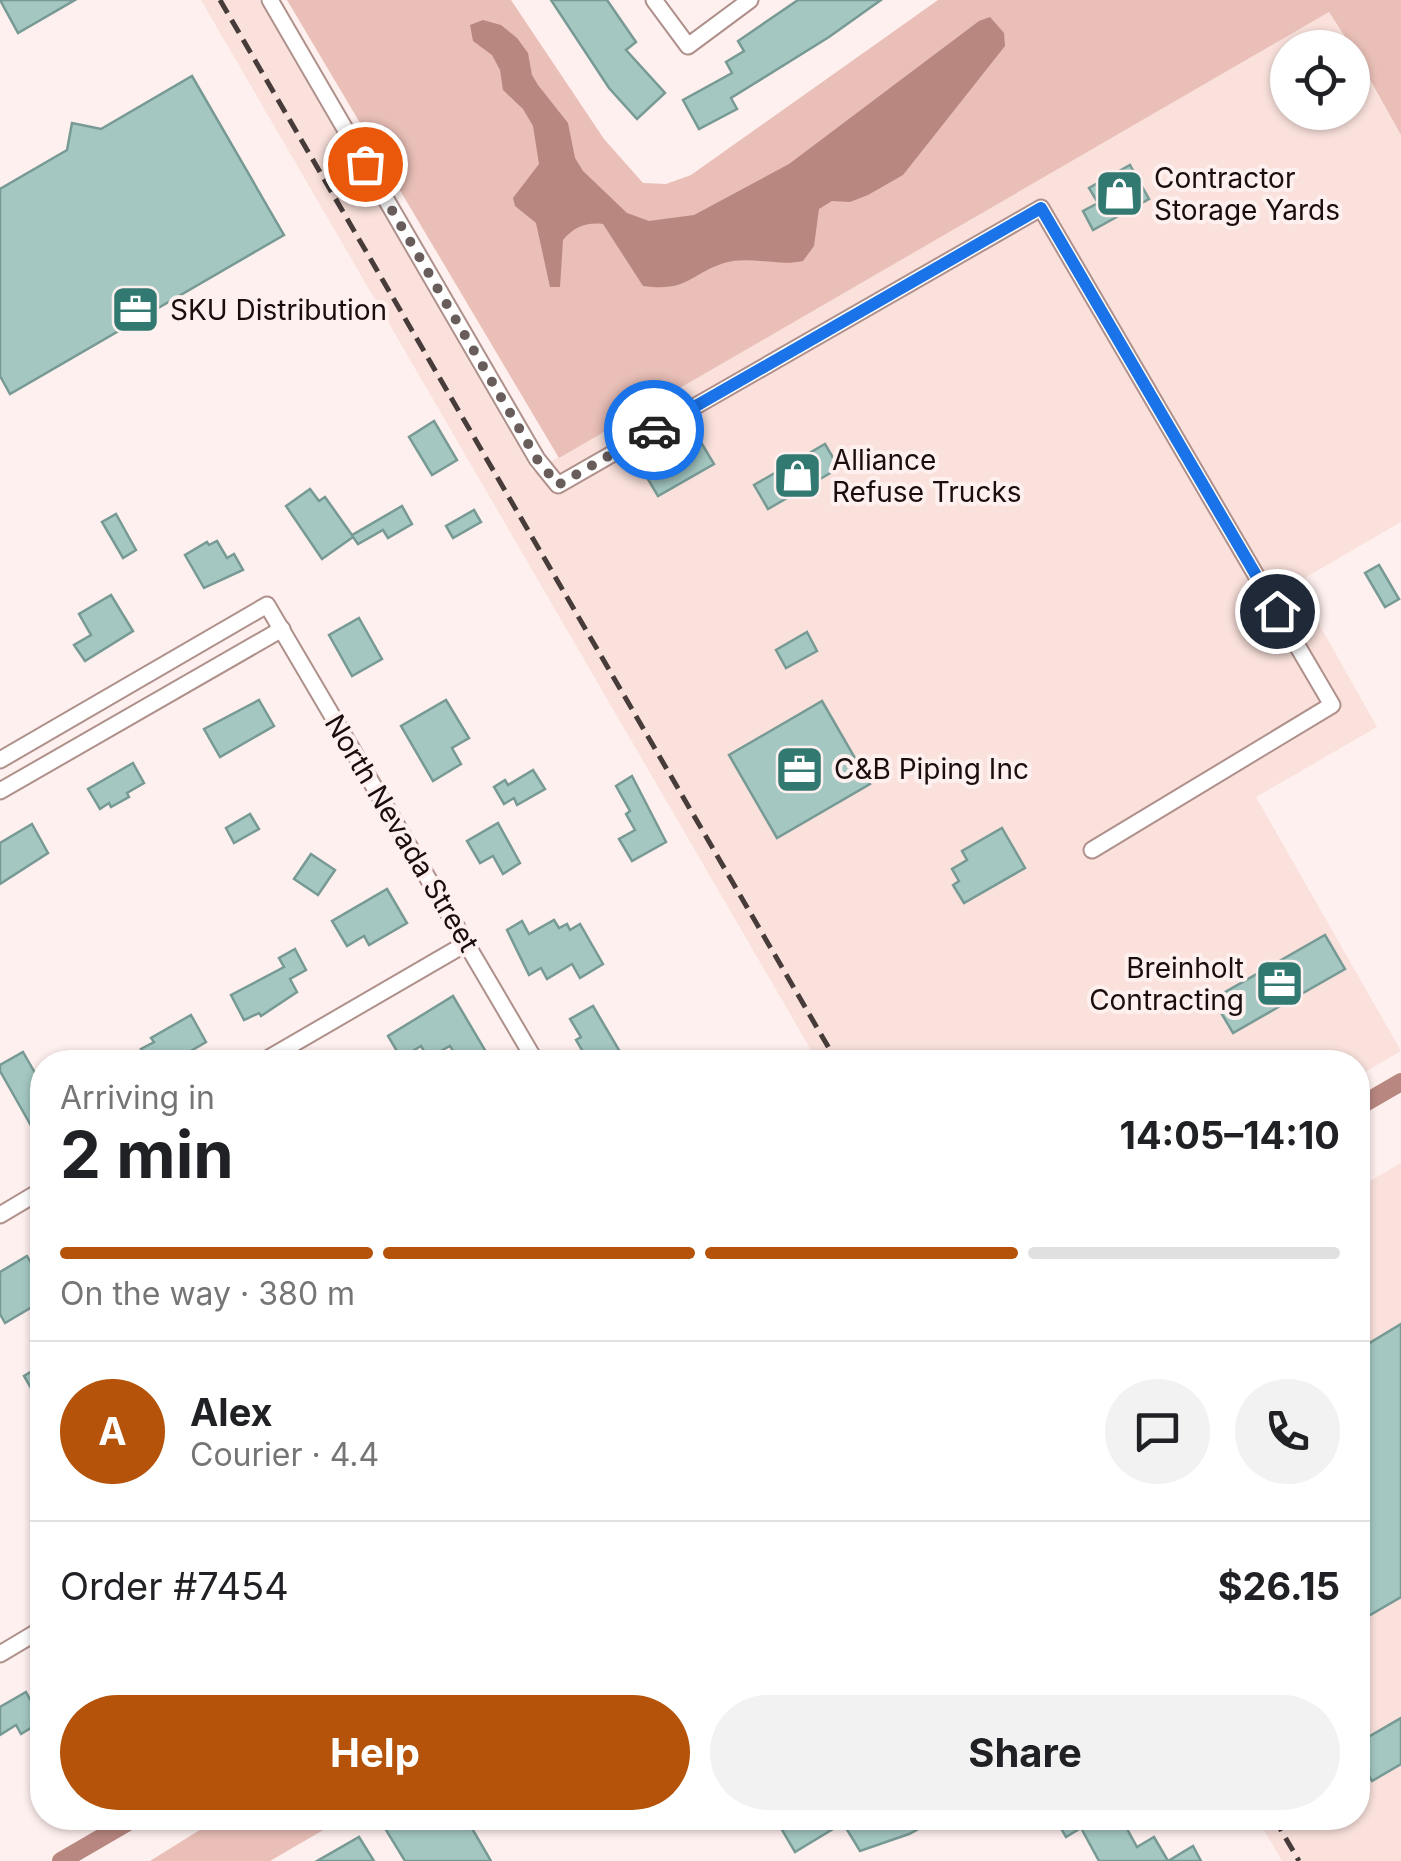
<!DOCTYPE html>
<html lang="en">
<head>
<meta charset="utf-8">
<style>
	:root { --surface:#fff; --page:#f2f2f2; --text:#202124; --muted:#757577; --line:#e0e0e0; --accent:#b45309 }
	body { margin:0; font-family:Inter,sans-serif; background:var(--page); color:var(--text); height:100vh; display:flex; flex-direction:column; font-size:38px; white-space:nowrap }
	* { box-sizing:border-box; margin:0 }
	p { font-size:32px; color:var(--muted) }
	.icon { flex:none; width:55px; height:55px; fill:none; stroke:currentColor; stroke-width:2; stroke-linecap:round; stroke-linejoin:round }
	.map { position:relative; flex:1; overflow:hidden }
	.details { position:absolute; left:30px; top:1050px; width:1340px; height:780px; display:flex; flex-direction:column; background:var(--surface); border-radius:40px; box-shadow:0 2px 8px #0004 }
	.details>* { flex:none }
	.tools { position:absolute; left:1270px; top:30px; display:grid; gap:20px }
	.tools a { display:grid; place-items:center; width:100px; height:100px; border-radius:50%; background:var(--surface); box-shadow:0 2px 8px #0004; font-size:50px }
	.pin { position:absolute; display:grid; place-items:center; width:85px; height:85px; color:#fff; margin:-42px; border:5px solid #fff; border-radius:50%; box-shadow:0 2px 10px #0007 }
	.courier { position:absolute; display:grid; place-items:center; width:100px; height:100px; margin:-50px; border:8px solid #1a73e8; border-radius:50%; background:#fff; color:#222; box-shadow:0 2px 12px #0007 }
	.overview em { font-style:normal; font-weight:700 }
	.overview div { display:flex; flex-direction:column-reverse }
	.overview { display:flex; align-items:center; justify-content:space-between; height:170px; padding:0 30px }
	h1 { font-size:65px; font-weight:700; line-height:75px }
	.bar { display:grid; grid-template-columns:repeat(4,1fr); gap:15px 10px; align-content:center; height:120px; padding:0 30px }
	.bar i { height:12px; border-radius:8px; background:var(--line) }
	.bar .on { background:var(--accent) }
	.bar p { grid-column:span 4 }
	.line { display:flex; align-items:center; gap:25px; padding:0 30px; border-top:2px solid var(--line) }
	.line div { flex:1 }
	.round { display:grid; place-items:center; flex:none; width:105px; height:105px; border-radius:52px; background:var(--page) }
	.cta { display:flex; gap:20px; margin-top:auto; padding:20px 30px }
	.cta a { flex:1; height:115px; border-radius:60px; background:var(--accent); color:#fff; font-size:40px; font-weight:700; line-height:115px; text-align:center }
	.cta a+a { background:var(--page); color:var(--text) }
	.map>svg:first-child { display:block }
	.built { fill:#fae1dc }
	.green { fill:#e9bfb7 }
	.water { fill:#b8877f }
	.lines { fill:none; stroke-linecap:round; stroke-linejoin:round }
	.canal { stroke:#b8877f; stroke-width:18 }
	.building { fill:#a4c7c2; stroke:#789a95; stroke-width:2.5 }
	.minor-casing { stroke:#af908b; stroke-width:19 }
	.minor { stroke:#fff; stroke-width:15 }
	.rail { stroke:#483c3b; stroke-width:5; stroke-dasharray:15 8; stroke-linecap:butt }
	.done { stroke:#695d5c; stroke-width:10; stroke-dasharray:0 18 }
	.route { stroke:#1a73e8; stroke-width:12 }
	.labels { text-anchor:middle; stroke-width:8; stroke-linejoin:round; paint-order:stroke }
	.poi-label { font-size:28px; fill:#190e0d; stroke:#fef0ee; text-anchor:start }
	.street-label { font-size:28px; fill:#190e0d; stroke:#fef0ee }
</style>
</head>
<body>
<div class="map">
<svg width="1401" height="1861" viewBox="0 0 1401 1861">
	<rect width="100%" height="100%" fill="#fef0ee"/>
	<!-- built -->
	<g class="built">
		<path d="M201,0h58l274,472 796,-460 21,35 -62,1v64h64l1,-60 48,83v387l-105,61 81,144 -121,70 145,254 -43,25v-14h-540z"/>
		<path d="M1401,1163v698h-119l-25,-43h101v-630z"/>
	</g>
	<!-- green -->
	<g class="green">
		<path d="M287,0h224l93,139 39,44 23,1 25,-9 247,-175h463v135l-49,-87 -23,-36 -770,446z"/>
		<path d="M219,1818h125l-74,43h-120z"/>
	</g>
	<!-- water -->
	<path class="water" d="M990,17l14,16 1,13 -102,129 -35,20 -18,7 -18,-1 -13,8 -5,37 -11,15c-26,6 -53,-6 -79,2 -36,12 -36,29 -81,23l-40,-62c-17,-2 -29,3 -40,16l-3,47h-10l-14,-64 -21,-17 -2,-8 26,-34 -6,-38 -10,-17 -20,-19 -3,-20 -8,-15 -19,-14 -3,-16 13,-5 18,5 16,13 11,15 4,22 6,10 30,38 7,35 8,13 44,42 22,8 45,-6 95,-51 190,-143z"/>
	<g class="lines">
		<!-- canal -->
		<g class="canal">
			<path d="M1358,1107l43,-25"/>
			<path d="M61,1861l74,-43"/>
		</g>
	</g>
	<!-- building -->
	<g class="building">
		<path d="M0,0h75l-57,33z"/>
		<path d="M551,0h56l29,42 -10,8 39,43 -28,26 -28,-31z"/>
		<path d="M798,0h83l-52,37 -98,61 6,11 -38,20 -16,-29 49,-27 -6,-11 18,-11 -6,-10z"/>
		<path d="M192,76l92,159 -274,159 -10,-18v-187l67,-39 5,-27 29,6z"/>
		<path d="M1130,165l19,34 -56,31 -10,-19 15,-8 -9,-15z"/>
		<path d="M434,421l23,39 -25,15 -23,-38z"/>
		<path d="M699,439l15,25 -56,32 -15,-25z"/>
		<path d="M825,444l14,24 -71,41 -14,-24z"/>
		<path d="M310,489l9,12 6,-4 27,38 50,-29 10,18 -24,14 -5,-8 -25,14 -5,-7 -31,22 -36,-53z"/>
		<path d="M474,510l7,12 -28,16 -7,-12z"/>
		<path d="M116,514l20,36 -13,8 -21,-36z"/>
		<path d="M217,541l10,17 7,-4 9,16 -39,18 -19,-33 22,-13 2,3z"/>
		<path d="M1379,565l20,34 -14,8 -20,-34z"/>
		<path d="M111,595l22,36 -48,30 -11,-16 17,-10 -12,-21z"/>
		<path d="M359,618l23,41 -30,17 -23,-41z"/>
		<path d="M807,632l10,19 -31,17 -10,-18z"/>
		<path d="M259,700l15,26 -54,31 -16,-28z"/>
		<path d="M446,700l23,38 -17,10 9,16 -28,17 -32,-55z"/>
		<path d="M822,701l48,83 -93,54 -48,-83z"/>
		<path d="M133,763l11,20 -17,10 2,4 -18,10 -2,-4 -9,6 -12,-20z"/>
		<path d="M533,770l12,19 -28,16 -3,-7 -10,6 -10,-17 11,-7 3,5z"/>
		<path d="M632,776l34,66 -34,19 -13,-22 16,-9 -9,-16 4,-3 -14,-25z"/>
		<path d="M250,814l9,15 -25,14 -8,-15z"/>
		<path d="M498,823l22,40 -17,11 -10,-18 -13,7 -13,-22z"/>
		<path d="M32,824l16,29 -48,31v-41z"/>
		<path d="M1002,828l23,40 -61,35 -11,-18 6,-4 -7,-12 15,-9 -5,-9z"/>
		<path d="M311,854l24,16 -17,25 -24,-16z"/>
		<path d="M387,889l20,34 -38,22 -5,-9 -17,10 -15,-25z"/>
		<path d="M554,920l5,8 8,-4 3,6 10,-6 23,40 -23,14 -8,-14 -25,15 -6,-11 -12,7 -22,-45 15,-9 7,13z"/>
		<path d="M1325,935l20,34 -112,64 -20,-34z"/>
		<path d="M295,949l11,21 -16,9 7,13 -36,24 -2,-3 -15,7 -13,-25 53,-28 -5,-9z"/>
		<path d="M453,996l39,66h-32l-10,-16 -22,12 -7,-12 -20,12 -13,-22z"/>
		<path d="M593,1006l33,56h-37l-13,-22 5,-3 -11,-18z"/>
		<path d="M191,1015l15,27 -34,20h-23l-8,-13 13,-7 -3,-4z"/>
		<path d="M23,1052l19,33v60l-42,-74v-6z"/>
		<path d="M27,1256l15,26v19l-37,22 -5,-9v-42z"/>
		<path d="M1401,1324v273l-43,25v-272z"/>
		<path d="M42,1365v42l-18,-31z"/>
		<path d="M26,1692l16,29 -21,13 -5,-9 -16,10v-28z"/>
		<path d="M1401,1718v46l-29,17 -14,-24v-14z"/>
		<path d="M407,1818h59l25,43h-86l-19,-31z"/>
		<path d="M775,1818h164l-30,16 -49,17 -17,-28 -48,29z"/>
		<path d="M1071,1818h50l16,29 17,-10 14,24 25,-15 8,15h-102l-18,-33 -15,9 -7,-12z"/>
		<path d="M359,1837l15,24h-57z"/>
	</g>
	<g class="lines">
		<defs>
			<g id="minor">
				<path d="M270,0l267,459 21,26 483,-277 291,497 -240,145"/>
				<path d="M654,0l34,46 62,-46"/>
				<path d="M0,760l267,-155 269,457"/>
				<path d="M0,791l282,-162"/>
				<path d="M262,1062l205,-119"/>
				<path d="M0,1215l42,-25"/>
				<path d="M0,1654l42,-25"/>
			</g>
		</defs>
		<!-- minor casing -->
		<use href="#minor" class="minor-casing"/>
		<!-- minor -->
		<use href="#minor" class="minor"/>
		<!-- rail -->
		<g class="rail">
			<path d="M220,0l617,1062"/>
			<path d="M1274,1818l25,43"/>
		</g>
	</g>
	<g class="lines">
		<!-- done -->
		<path class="done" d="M365,164l172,295 21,26 96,-55"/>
		<!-- route -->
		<path class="route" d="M654,430l387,-222 236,403"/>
	</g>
	<!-- icons -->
	<defs>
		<symbol id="shop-square" viewBox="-11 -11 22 22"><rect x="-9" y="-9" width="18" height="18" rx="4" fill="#327971" stroke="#fef0ee"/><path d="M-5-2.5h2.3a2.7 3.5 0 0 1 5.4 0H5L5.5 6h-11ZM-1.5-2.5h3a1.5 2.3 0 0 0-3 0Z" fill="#fff"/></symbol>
		<symbol id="office-square" viewBox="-11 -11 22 22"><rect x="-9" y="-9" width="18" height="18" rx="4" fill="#327971" stroke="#fef0ee"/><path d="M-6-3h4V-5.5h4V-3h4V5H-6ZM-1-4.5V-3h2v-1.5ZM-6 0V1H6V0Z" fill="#fff"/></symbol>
	</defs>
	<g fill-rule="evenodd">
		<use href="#shop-square" x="1092" y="166" width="55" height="55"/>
		<use href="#office-square" x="108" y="282" width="55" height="55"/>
		<use href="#shop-square" x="770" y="448" width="55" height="55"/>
		<use href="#office-square" x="772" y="742" width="55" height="55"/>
		<use href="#office-square" x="1252" y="956" width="55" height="55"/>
	</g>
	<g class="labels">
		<!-- poi labels -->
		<g class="poi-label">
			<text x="1154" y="188">Contractor<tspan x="1154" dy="32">Storage Yards</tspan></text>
			<text x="170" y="320">SKU Distribution</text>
			<text x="832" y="470">Alliance<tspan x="832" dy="32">Refuse Trucks</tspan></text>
			<text x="834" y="779">C&amp;B Piping Inc</text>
			<text x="1244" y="978" text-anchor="end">Breinholt<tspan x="1244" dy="32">Contracting</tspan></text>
		</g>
		<!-- street labels -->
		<g class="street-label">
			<text transform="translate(402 833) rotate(59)" y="10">North Nevada Street</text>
		</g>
	</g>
</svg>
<div class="tools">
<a><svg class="icon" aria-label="locate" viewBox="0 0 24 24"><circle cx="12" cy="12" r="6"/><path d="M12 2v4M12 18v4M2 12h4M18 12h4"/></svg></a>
</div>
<div class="pin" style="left:365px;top:164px;background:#ea580c"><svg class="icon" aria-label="bag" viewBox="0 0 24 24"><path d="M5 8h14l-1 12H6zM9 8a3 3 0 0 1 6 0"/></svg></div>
<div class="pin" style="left:1277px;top:611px;background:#1f2937"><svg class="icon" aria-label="home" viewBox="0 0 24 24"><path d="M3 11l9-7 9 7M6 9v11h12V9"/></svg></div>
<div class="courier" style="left:654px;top:430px"><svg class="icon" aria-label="car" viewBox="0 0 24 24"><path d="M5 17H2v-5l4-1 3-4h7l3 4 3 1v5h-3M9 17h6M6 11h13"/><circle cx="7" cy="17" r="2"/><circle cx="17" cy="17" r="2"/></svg></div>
<section class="details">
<div class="overview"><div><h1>2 min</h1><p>Arriving in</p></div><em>14:05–14:10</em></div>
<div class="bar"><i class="on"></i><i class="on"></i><i class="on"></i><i></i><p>On the way · 380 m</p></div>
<div class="line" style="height:180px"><b class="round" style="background:var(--accent);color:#fff">A</b><div><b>Alex</b><p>Courier · 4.4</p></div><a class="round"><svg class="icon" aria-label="chat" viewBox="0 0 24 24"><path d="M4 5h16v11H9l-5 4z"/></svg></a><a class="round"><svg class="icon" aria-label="phone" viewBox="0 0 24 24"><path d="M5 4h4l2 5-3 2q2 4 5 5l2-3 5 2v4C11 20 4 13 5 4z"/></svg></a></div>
<div class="line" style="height:130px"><div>Order #7454</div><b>$26.15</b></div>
<div class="cta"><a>Help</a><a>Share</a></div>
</section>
</div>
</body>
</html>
